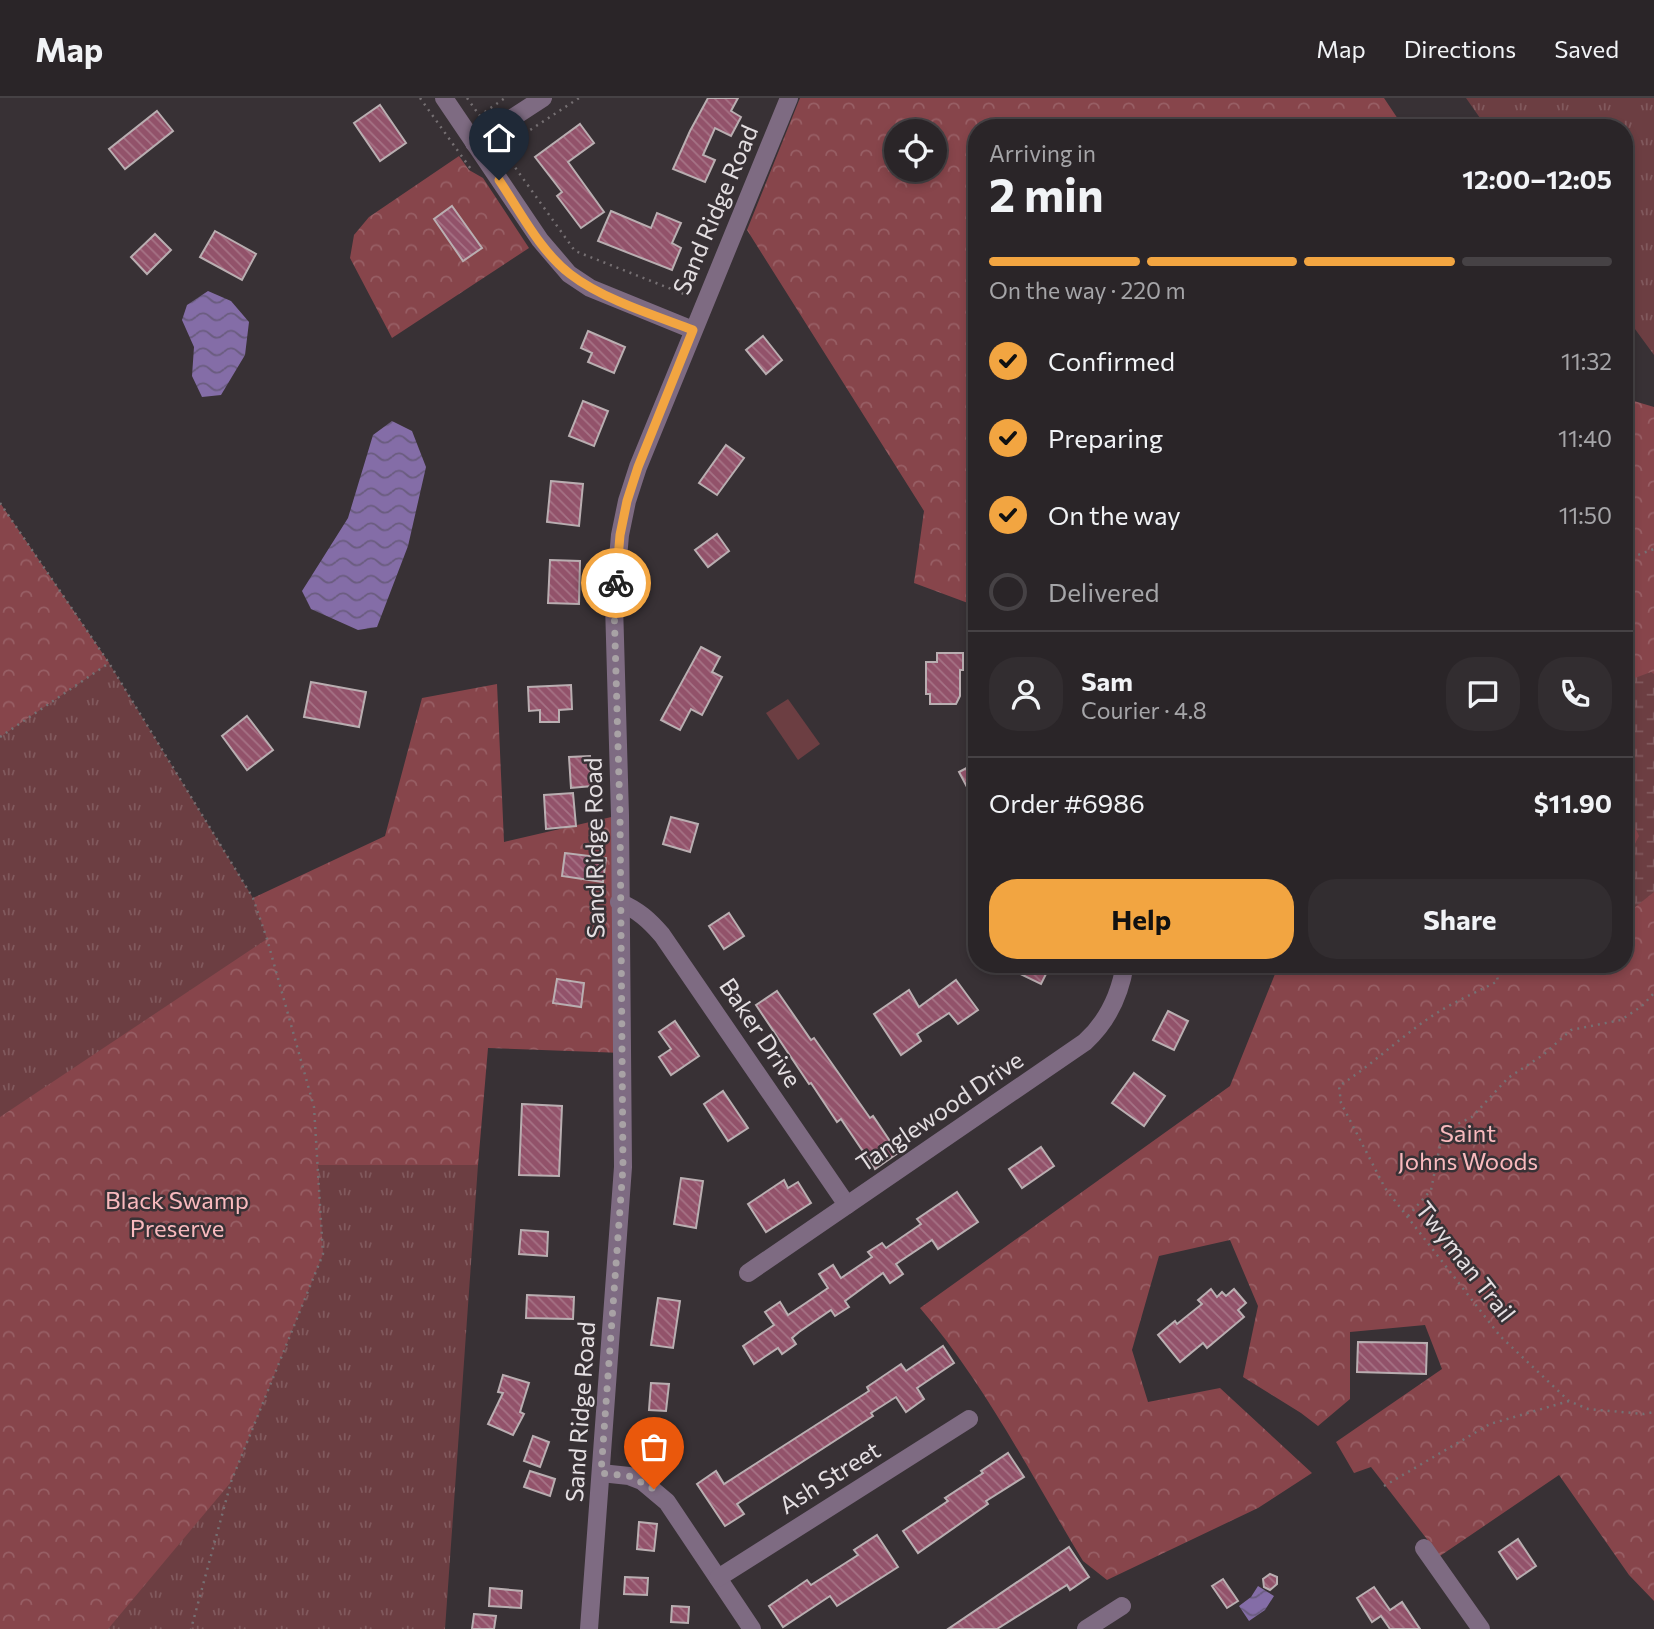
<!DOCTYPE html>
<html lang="en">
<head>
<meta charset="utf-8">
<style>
	:root { --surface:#2a2528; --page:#322d30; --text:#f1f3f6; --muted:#a5a5a8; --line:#464245; --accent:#f2a541 }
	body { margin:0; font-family:Commissioner,sans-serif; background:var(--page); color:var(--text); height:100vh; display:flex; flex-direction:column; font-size:26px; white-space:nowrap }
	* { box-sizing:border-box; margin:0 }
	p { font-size:23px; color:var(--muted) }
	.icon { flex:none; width:38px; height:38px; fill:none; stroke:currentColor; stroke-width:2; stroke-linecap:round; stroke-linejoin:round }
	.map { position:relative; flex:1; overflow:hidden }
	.drawer { position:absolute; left:968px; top:21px; width:665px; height:854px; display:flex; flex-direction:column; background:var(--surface); border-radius:28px; box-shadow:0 4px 10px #0003,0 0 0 2px var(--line) }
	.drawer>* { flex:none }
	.buttons { position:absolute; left:884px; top:21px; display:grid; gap:14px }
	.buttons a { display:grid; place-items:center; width:63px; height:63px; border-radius:50%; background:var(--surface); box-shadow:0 4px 10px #0003,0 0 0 2px var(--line); font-size:35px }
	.pin { position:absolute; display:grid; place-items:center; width:60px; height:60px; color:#fff; margin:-72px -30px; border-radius:50% 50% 50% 0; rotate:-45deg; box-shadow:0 0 7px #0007 }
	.pin .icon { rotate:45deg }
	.courier { position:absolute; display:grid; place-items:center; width:70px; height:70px; margin:-35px; border:5px solid #f2a541; border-radius:50%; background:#fff; color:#222; box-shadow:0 2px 9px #0007 }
	.overview em { font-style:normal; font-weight:700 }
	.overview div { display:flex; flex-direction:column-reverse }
	.overview { display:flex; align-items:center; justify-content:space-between; height:119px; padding:0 21px }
	h1 { font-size:46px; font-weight:700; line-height:52px }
	.bar { display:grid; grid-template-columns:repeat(4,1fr); gap:10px 7px; align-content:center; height:84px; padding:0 21px }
	.bar i { height:9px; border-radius:5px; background:var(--line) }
	.bar .current { background:var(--accent) }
	.bar p { grid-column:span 4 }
	.line { display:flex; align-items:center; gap:18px; padding:0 21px; border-top:2px solid var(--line) }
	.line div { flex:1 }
	.round { display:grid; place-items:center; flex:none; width:74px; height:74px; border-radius:28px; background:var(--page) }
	ol { padding:0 21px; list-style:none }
	li { display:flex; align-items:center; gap:21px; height:77px }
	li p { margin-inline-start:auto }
	li .icon { padding:7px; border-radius:50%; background:var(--accent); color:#111; stroke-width:4 }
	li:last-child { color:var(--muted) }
	li i { width:38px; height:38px; border:4px solid var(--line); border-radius:50% }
	.button { display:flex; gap:14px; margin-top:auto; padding:14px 21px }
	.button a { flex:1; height:80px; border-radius:28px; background:var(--accent); color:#111; font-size:28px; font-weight:700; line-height:80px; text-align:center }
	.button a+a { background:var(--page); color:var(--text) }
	header { display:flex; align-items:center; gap:42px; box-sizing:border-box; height:98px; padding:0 35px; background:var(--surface); border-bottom:2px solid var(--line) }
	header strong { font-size:33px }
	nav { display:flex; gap:38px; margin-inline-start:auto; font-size:24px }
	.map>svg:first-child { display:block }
	.grass { fill:url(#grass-tufts) }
	.forest { fill:url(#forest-crowns); fill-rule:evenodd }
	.wetland { fill:url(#wetland-marsh) }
	.garden { fill:#6c3e42 }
	.water { fill:url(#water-waves) }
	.building { fill:url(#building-back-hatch); stroke:#b9aeb1; stroke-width:2 }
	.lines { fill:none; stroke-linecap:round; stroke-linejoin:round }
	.path { stroke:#767073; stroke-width:2.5; stroke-dasharray:2 5; stroke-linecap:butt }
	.minor { stroke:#7e6b82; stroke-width:18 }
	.done { stroke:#a8a2a5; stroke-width:7; stroke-dasharray:0 12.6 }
	.route { stroke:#f2a541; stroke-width:9 }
	.labels { text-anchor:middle; stroke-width:5; stroke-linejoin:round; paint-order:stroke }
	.street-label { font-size:24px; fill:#e4dfe2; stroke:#383135 }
	.park-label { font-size:24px; fill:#f9babe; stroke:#383135 }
</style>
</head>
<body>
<header>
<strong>Map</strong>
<nav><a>Map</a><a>Directions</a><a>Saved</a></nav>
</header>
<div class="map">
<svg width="1654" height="1531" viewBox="0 0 1654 1531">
	<defs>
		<pattern id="grass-tufts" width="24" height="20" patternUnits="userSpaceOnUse" patternTransform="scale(1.75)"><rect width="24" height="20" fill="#6c3e42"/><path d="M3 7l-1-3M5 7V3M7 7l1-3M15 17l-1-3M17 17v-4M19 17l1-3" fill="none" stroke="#81595d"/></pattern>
		<pattern id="forest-crowns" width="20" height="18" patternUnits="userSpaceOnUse" patternTransform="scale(1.75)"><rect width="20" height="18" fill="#87454b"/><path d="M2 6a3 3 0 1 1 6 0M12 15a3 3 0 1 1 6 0" fill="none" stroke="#985f65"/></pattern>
		<pattern id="wetland-marsh" width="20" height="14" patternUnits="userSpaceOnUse" patternTransform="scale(1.75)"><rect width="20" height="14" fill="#6c3e42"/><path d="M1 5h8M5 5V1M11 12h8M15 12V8" fill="none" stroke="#81595d"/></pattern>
		<pattern id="water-waves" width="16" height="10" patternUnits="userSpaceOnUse" patternTransform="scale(1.75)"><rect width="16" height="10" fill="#846da7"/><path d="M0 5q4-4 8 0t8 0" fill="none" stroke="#6a5c7f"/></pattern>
		<pattern id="building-back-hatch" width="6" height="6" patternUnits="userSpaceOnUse" patternTransform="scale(1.75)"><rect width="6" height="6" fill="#92526a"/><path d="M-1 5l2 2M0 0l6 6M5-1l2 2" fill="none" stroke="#a67386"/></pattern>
	</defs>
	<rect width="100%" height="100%" fill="#383135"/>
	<!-- grass -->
	<g class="grass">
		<path d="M1466,0h188v257l-30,-41v-186h-137z"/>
		<path d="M0,405l109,160 144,235 95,266 130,1 -33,464h-445z"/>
	</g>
	<!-- forest -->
	<g class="forest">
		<path d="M800,0h584l20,30h-428v478l-62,-23 10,-72 -177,-281zM934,33v39h-38v-39z"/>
		<path d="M459,58l10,14 14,8 46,70 -137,90 -42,-80 4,-23 15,-18z"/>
		<path d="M1624,300l30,9v1194l-25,-26 -70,-100 -119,81 -69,-89 -17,6 -18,-31 106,-73 -17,-44 -75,7v67l-32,27 -17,-13 -58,-36 15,-71 -28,-66 -71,16 -27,94 16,52 72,-14 92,85 -54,35 -151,72 -24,-19c-51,-84 -99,-179 -163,-253l310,-222 49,-122h345z"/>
		<path d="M0,405l109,160 -109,74z"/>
		<path d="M497,586l7,158 116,-27 3,238 -135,-5 -10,117h-160l5,89 -92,228 -123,147h-108v-512l267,-178 -14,-41 132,-62 37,-138z"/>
	</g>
	<!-- wetland -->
	<path class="wetland" d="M1651,574l3,2v218l-30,24v-52l15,-28 -15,-33v-121z"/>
	<!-- garden -->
	<path class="garden" d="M788,601l32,45 -22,16 -32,-47z"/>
	<!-- water -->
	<g class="water">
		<path d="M208,193l23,10 18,21 -4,33 -24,40 -19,2 -10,-21 2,-29 -12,-27 5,-15z"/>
		<path d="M392,323l20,10 14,36 -18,79 -31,81 -19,3 -47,-21 -9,-18 46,-73 25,-83z"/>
		<path d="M1258,1488l16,10 -9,14 -16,11 -10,-15 12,-9z"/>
	</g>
	<!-- building -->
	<g class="building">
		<path d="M708,0h30l-7,13 10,6 -10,19 -16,-8 -12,27 12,5 -10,22 -32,-13 17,-38z"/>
		<path d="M380,7l26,38 -26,18 -26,-38z"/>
		<path d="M157,13l16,20 -48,38 -16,-20z"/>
		<path d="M580,26l14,19 -26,19 36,50 -23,16 -24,-32 5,-4 -27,-35z"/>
		<path d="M452,108l30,42 -19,13 -29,-42z"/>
		<path d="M611,113l40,17 6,-15 24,10 -9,20 9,5 -9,22 -74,-29z"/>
		<path d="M215,133l41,23 -14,26 -42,-23z"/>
		<path d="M155,136l16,16 -24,24 -16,-17z"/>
		<path d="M588,233l37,16 -11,26 -26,-11 4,-9 -11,-5z"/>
		<path d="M763,238l19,24 -16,14 -20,-24z"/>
		<path d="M583,303l25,10 -14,35 -25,-10z"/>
		<path d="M726,347l18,13 -27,37 -18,-12z"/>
		<path d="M551,383l32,3 -4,42 -32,-4z"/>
		<path d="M717,436l12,17 -21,16 -13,-17z"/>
		<path d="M550,462l30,1 -1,43 -31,-1z"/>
		<path d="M701,549l19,10 -8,15 10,5 -20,38 -11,-6 -11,21 -19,-10z"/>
		<path d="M937,555h26v17h-3v26l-4,8h-26v-10h-4v-32h11z"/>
		<path d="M311,584l55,10 -7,35 -55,-10z"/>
		<path d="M571,587l1,24 -13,1v12h-19v-12l-11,1 -1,-24z"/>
		<path d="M247,618l26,34 -26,20 -25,-34z"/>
		<path d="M590,658l2,30 -21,2 -2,-31z"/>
		<path d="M976,665v41l-17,-32z"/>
		<path d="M573,695l3,33 -30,3 -2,-34z"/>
		<path d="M671,719l27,7 -8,28 -27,-8z"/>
		<path d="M565,755l41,5 -3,24 -41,-6z"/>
		<path d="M729,815l15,23 -20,13 -15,-23z"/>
		<path d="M1000,866h51l-10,20z"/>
		<path d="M557,881l27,4 -3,24 -28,-4z"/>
		<path d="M956,882l22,30 -20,14 -9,-11 -32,21 4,7 -20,14 -27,-41 35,-24 10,17z"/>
		<path d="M777,893l34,49 3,-2 56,80 3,-2 25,37 -23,16 -34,-50 -4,3 -26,-39 -2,1 -53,-79z"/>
		<path d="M1168,913l20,10 -14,29 -21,-10z"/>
		<path d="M675,923l24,35 -28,19 -12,-18 12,-8 -12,-17z"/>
		<path d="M1134,975l31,23 -21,30 -32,-23z"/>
		<path d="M723,993l25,37 -20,13 -24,-37z"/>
		<path d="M522,1006l40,2 -3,70 -40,-1z"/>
		<path d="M1041,1049l13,19 -32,22 -13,-19z"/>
		<path d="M681,1080l22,3 -7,47 -22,-4z"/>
		<path d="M784,1082l4,8 10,-6 13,21 -45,29 -18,-28z"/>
		<path d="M957,1094l21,30 -40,27 -6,-9 -36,24 7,10 -13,9 -7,-10 -38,28 4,6 -14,9 -4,-6 -32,22 -7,6 4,6 -14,10 -4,-6 -24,16 -11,-18 31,-21 -9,-13 15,-10 8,13 40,-27 -9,-14 14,-9 8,13 31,-21 -4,-5 14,-9 4,5 35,-24 -4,-5z"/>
		<path d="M521,1132l27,2 -1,24 -28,-2z"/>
		<path d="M1211,1191l6,8 5,-5 4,4 8,-7 12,14 -8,7 6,7 -37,31 -4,-5 -23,19 -22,-27 17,-14 2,3 25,-20 -4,-4z"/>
		<path d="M527,1197l47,2 -1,22 -47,-1z"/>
		<path d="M658,1200l22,3 -7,47 -22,-3z"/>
		<path d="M1358,1244l69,1 -1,31 -69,-2z"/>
		<path d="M943,1248l11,17 -37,25 7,11 -18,13 -10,-15 -25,16 2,3 -136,88 7,10 -19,12 -28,-42 19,-13 8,13 145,-93 -2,-4 34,-23 5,7z"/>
		<path d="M503,1277l26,8 -9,29 4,2 -11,21 -25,-11 15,-31 -5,-1z"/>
		<path d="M651,1285l18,1 -3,27 -17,-1z"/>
		<path d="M533,1338l16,6 -9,25 -16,-6z"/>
		<path d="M1008,1355l16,24 -38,24 2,3 -70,49 -15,-22 45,-30 -3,-3 38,-25 -2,-2z"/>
		<path d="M530,1373l25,8 -5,17 -26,-9z"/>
		<path d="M639,1424l18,2 -3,27 -17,-2z"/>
		<path d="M877,1437l21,32 -61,39 -7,-10 -47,31 -14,-21 38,-26 4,5 47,-30 -4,-5z"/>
		<path d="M1518,1441l18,27 -19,13 -18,-27z"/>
		<path d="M1069,1449l20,30 -19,13 -3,-5 -70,44h-49z"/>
		<path d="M1270,1476l7,3v7l-7,6 -6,-3 -1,-8z"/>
		<path d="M625,1479l23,1 -1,17 -23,-1z"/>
		<path d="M1223,1481l15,22 -11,7 -15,-22z"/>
		<path d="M1374,1489l16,23 12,-8 18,27h-30l-9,-13 -9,6 -15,-24z"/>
		<path d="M490,1490l32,3 -1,17 -32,-2z"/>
		<path d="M672,1508l17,1 -1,16 -17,-1z"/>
		<path d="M474,1516l22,2 -2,13h-22z"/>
	</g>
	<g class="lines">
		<!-- path -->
		<g class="path">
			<path d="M420,0l53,74"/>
			<path d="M467,0l15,21"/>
			<path d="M479,18l26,-18"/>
			<path d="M499,47l76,106 114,45"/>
			<path d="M501,51l78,-51"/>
			<path d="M0,405l109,160 144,235 14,41 47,168 9,147 -92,228 -40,147"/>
			<path d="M1624,480l11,-22 19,-7"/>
			<path d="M0,639l109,-74"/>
			<path d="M1494,866l4,17c-19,10 -40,19 -58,30 -36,22 -65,52 -101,75l2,17 44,85 115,148 69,65 19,8 56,5 10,-2"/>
			<path d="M1408,1118l23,-26 12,-59 29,-14 36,-39 35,-23 28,-25 50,-10 21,-14 12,-13"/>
			<path d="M1384,1388l106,-62 79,-23"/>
		</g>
		<!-- minor -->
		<g class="minor">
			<path d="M444,0l96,142 29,34 21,14 103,42"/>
			<path d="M474,45l69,-45"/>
			<path d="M619,804c19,8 30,18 43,33l185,270"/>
			<path d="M748,1175l337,-231c23,-21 35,-47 40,-78"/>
			<path d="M601,1375l28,3 13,5 25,21 85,127"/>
			<path d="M1424,1450l57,81"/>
			<path d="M718,1480l251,-159"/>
			<path d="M589,1531l34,-462 -3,-352 -6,-211 6,-69 7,-34 11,-34 151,-369"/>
			<path d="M1086,1531l36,-23"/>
		</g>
	</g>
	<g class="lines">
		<!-- done -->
		<path class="done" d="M616,485l-2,21 6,211 3,352 -22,306 28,3 25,13"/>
		<!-- route -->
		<path class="route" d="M499,82c21,31 41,71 71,94 32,25 86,42 123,56l-55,137 -11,34 -7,34 -4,48"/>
	</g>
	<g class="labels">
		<!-- street labels -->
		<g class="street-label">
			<text transform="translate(716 112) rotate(-67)" y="8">Sand Ridge Road</text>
			<text transform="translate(595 750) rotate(-91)" y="8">Sand Ridge Road</text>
			<text transform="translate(760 935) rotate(56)" y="8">Baker Drive</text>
			<text transform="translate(940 1014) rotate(-34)" y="8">Tanglewood Drive</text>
			<text transform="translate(1465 1164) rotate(52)" y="8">Twyman Trail</text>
			<text transform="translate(581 1314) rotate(-86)" y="8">Sand Ridge Road</text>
			<text transform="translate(830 1380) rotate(-32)" y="8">Ash Street</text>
		</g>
		<!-- park labels -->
		<g class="park-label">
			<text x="1468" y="1044">Saint<tspan x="1468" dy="28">Johns Woods</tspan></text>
			<text x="177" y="1111">Black Swamp<tspan x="177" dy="28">Preserve</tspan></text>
		</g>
	</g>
</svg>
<div class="buttons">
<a><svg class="icon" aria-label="locate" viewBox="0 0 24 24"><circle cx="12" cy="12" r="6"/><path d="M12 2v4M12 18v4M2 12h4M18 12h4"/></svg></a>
</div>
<div class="pin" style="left:654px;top:1391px;background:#ea580c"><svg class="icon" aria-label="bag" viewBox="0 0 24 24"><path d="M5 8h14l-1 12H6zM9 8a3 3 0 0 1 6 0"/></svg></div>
<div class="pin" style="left:499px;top:82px;background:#1f2937"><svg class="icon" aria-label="home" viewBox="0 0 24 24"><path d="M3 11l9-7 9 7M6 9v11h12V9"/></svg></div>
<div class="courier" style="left:616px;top:485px"><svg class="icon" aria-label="bike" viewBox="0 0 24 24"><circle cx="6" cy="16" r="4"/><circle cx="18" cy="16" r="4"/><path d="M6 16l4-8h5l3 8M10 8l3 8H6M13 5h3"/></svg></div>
<section class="drawer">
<div class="overview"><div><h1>2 min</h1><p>Arriving in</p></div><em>12:00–12:05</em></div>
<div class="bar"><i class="current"></i><i class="current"></i><i class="current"></i><i></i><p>On the way · 220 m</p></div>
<ol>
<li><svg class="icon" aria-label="check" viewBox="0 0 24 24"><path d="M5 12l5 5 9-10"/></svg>Confirmed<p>11:32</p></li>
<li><svg class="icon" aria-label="check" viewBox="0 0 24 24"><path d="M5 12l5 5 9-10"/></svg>Preparing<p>11:40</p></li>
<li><svg class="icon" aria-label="check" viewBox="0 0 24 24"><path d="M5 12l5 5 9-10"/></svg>On the way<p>11:50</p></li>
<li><i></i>Delivered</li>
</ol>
<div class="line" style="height:126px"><a class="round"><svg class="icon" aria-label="person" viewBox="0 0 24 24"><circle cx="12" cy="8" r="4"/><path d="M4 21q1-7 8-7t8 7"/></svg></a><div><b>Sam</b><p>Courier · 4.8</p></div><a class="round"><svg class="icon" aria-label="chat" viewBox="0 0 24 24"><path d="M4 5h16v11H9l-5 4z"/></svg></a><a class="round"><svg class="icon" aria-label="phone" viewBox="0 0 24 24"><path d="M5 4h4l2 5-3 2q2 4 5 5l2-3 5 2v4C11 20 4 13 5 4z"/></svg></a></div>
<div class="line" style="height:91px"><div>Order #6986</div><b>$11.90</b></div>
<div class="button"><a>Help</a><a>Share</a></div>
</section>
</div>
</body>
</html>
